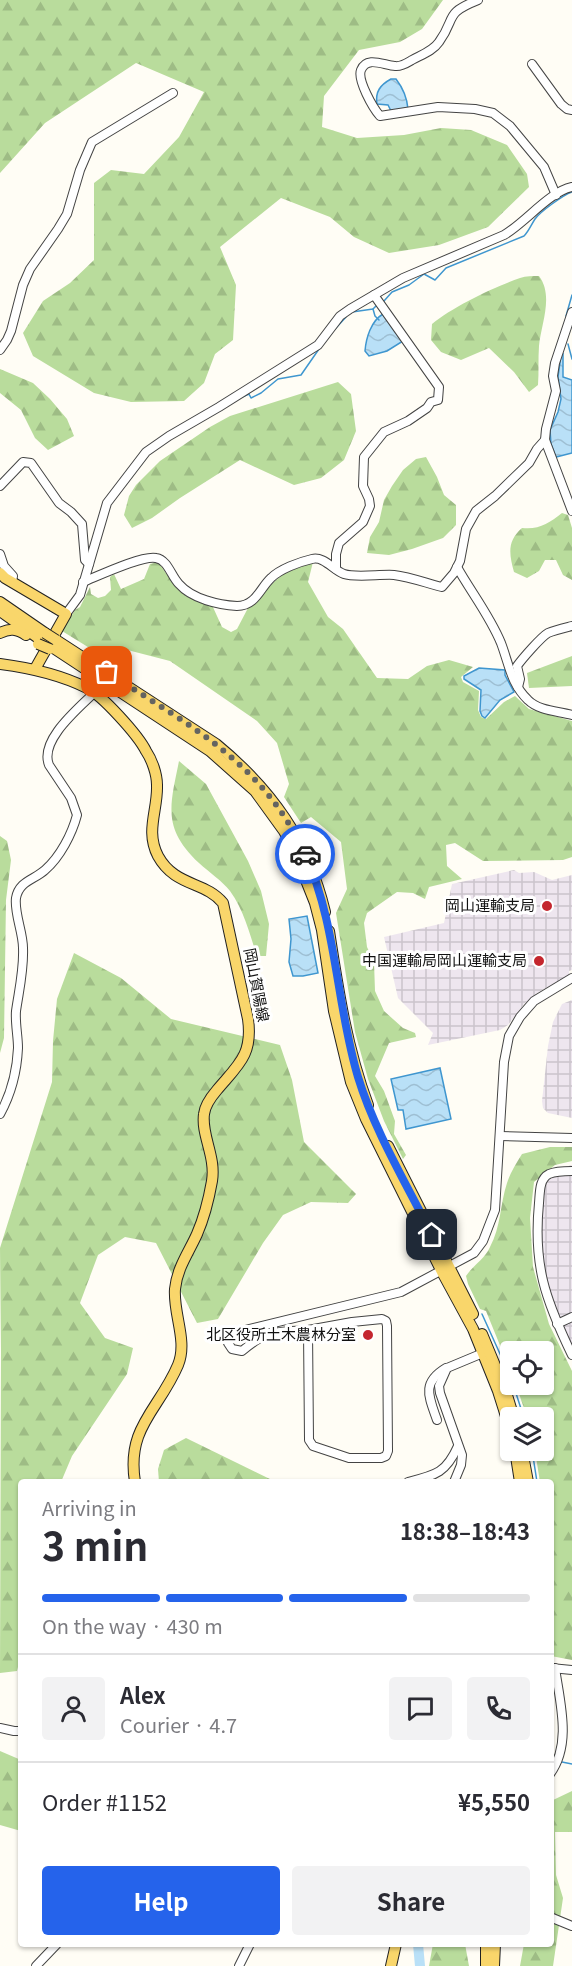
<!DOCTYPE html>
<html lang="en">
<head>
<meta charset="utf-8">
<style>
	:root { --surface:#fff; --page:#f2f2f3; --text:#2b2b33; --muted:#7c7c81; --line:#e1e1e2; --accent:#2563eb }
	body { margin:0; font-family:Georgia,"Noto Sans JP",serif; background:var(--page); color:var(--text); height:100vh; display:flex; flex-direction:column; font-size:22px; white-space:nowrap }
	* { box-sizing:border-box; margin:0 }
	p { font-size:20px; color:var(--muted) }
	.icon { flex:none; width:33px; height:33px; fill:none; stroke:currentColor; stroke-width:2; stroke-linecap:round; stroke-linejoin:round }
	.map { position:relative; flex:1; overflow:hidden }
	.sheet { position:absolute; left:18px; top:1479px; width:536px; height:468px; display:flex; flex-direction:column; background:var(--surface); border-radius:6px; box-shadow:0 2px 4px #0004 }
	.sheet>* { flex:none }
	.controls { position:absolute; left:500px; top:1341px; display:grid; gap:12px }
	.controls a { display:grid; place-items:center; width:54px; height:54px; border-radius:6px; background:var(--surface); box-shadow:0 2px 4px #0004; font-size:30px }
	.pin { position:absolute; display:grid; place-items:center; width:51px; height:51px; color:#fff; margin:-26px; border-radius:12px; box-shadow:0 3px 9px #0006 }
	.courier { position:absolute; display:grid; place-items:center; width:60px; height:60px; margin:-30px; border:4px solid #2563eb; border-radius:50%; background:#fff; color:#222; box-shadow:0 2px 8px #0007 }
	.headline em { font-style:normal; font-weight:700 }
	.headline div { display:flex; flex-direction:column-reverse }
	.headline { display:flex; align-items:center; justify-content:space-between; height:102px; padding:0 24px }
	h1 { font-size:39px; font-weight:700; line-height:45px }
	.bar { display:grid; grid-template-columns:repeat(4,1fr); gap:9px 6px; align-content:center; height:72px; padding:0 24px }
	.bar i { height:8px; border-radius:4px; background:var(--line) }
	.bar .selected { background:var(--accent) }
	.bar p { grid-column:span 4 }
	.line { display:flex; align-items:center; gap:15px; padding:0 24px; border-top:2px solid var(--line) }
	.line div { flex:1 }
	.round { display:grid; place-items:center; flex:none; width:63px; height:63px; border-radius:6px; background:var(--page) }
	.button { display:flex; gap:12px; margin-top:auto; padding:12px 24px }
	.button a { flex:1; height:69px; border-radius:6px; background:var(--accent); color:#fff; font-size:24px; font-weight:700; line-height:69px; text-align:center }
	.button a+a { background:var(--page); color:var(--text) }
	.map>svg:first-child { display:block }
	.industrial { fill:url(#industrial-grid) }
	.forest { fill:url(#forest-firs) }
	.water { fill:url(#water-waves); stroke:#3f96cf; stroke-width:1.5 }
	.lines { fill:none; stroke-linecap:round; stroke-linejoin:round }
	.stream { stroke:#3f96cf; stroke-width:1.5 }
	.river { stroke:#b9e0f7; stroke-width:10 }
	.minor-casing { stroke:#444; stroke-width:10 }
	.major-casing { stroke:#222; stroke-width:12 }
	.minor { stroke:#fff; stroke-width:8 }
	.major { stroke:#f9d66b; stroke-width:10 }
	.major-bridge-casing { stroke:#222; stroke-width:12; stroke-linecap:butt }
	.major-bridge { stroke:#f9d66b; stroke-width:10 }
	.done { stroke:#646461; stroke-width:6; stroke-dasharray:0 10.8 }
	.route { stroke:#2563eb; stroke-width:8 }
	.poi-dot { fill:#c4262e; stroke:#fff; stroke-width:2 }
	.labels { text-anchor:middle; stroke-width:6; stroke-linejoin:round; paint-order:stroke }
	.poi-label { font-size:15px; fill:#111; stroke:#fff; text-anchor:end }
	.street-label { font-size:15px; fill:#111; stroke:#fff }
</style>
</head>
<body>
<div class="map">
<svg width="572" height="1966" viewBox="0 0 572 1966">
	<defs>
		<pattern id="industrial-grid" width="8" height="8" patternUnits="userSpaceOnUse" patternTransform="scale(1.5)"><rect width="8" height="8" fill="#eee6ef"/><path d="M0 4h8M4 0v8" fill="none" stroke="#cbc4cc"/></pattern>
		<pattern id="forest-firs" width="22" height="20" patternUnits="userSpaceOnUse" patternTransform="scale(1.5)"><rect width="22" height="20" fill="#b9dc9c"/><path d="M5 1l3.5 6h-7zM16 11l3.5 6h-7z" fill="#9ebc85"/></pattern>
		<pattern id="water-waves" width="16" height="10" patternUnits="userSpaceOnUse" patternTransform="scale(1.5)"><rect width="16" height="10" fill="#b9e0f7"/><path d="M0 5q4-4 8 0t8 0" fill="none" stroke="#9ebfd3"/></pattern>
	</defs>
	<rect width="100%" height="100%" fill="#fffdf5"/>
	<!-- industrial -->
	<g class="industrial">
		<path d="M514,870l5,3 15,-1 18,8 20,-5v95l-3,1v4l-32,18 -12,10 -17,22 -8,5 -72,15 5,-12 -35,-35 -14,-61 60,-14 8,-39z"/>
		<path d="M572,1000v118l-24,-5 -5,-5 -1,-7 6,-55 5,-24 9,-18z"/>
		<path d="M572,1165v183l-10,-20 -18,-55 -4,-42 4,-47 14,-15z"/>
	</g>
	<!-- forest -->
	<g class="forest">
		<path d="M0,0h443l-21,29 -22,13 -41,8 -35,46 -2,31 35,11 47,-3 37,-7 30,2 36,15 20,29 2,13 -41,40 -49,18 -50,8 -35,-16 -24,-20 -49,-19 -61,49 16,38 -3,55 -18,14 -11,29 -20,18 -53,1 -37,-9 -61,-37 -10,-23 20,-32 27,-18 24,-23v-77l17,-13 33,4 35,-37 25,-45 -68,-29 -91,60 -45,50z"/>
		<path d="M539,276c15,20 2,48 0,70 -1,13 0,26 -1,39l-9,7 -15,-20 -25,-24 -28,12 -20,-8 -10,-12 1,-16c20,-17 64,-38 88,-46 6,-2 13,-2 19,-2z"/>
		<path d="M0,369l33,14 17,16 17,20 7,17 -26,14 -13,-12 -14,-28 -21,-17z"/>
		<path d="M338,382l13,12 5,37 -12,29 -23,18 -27,7 -54,-25 -60,38 -28,20 -20,10 -8,-13 5,-19 7,-11 24,-24 50,-34 20,-11z"/>
		<path d="M426,457l11,20 7,18 12,10v20l-13,13 -31,11 -23,6 -22,-2 3,-16 9,-15 5,-22 8,-14 11,-16 13,-11z"/>
		<path d="M562,513l6,2 4,13v52l-9,-5 -7,-15h-11l-6,11 -12,7 -13,-6c-5,-18 -7,-31 8,-44 17,2 27,-5 40,-15z"/>
		<path d="M158,562l18,25 10,9 26,9 10,22 9,5 6,-3 11,-21 27,-27 10,-8 28,-11 -5,20 20,35 15,12 34,49 31,1 19,-13 22,-6 24,7 -12,10 2,5 16,9 -1,19 3,7 5,2 18,-17 11,-6 14,13 43,12v136l-9,3 -80,1 -28,-18 -9,2 1,21 15,13 -33,8 -4,12 -12,-6 -16,-1 -30,21 -3,10 3,24 7,15 1,29 9,20 19,17 12,5 1,4 -27,6 -14,33 9,15 11,30 -1,13 12,21 -3,4 -19,-38 -16,-42 -13,-47 -19,-119 11,-24 -6,-47 -30,-25 -10,6 -17,-26 5,-13 -12,-41 -20,-22 -87,-60 -58,-15 -16,6 -34,-21 13,-21 5,-3 10,-20 1,7 7,4 7,-2 6,-6 -1,-13 4,-3 7,15 23,-10 6,-15z"/>
		<path d="M572,656v30l-43,2 -2,-15z"/>
		<path d="M179,761l27,23 42,77 13,30 8,33 -3,32h-9c-7,-21 -13,-46 -27,-65 -8,-10 -21,-19 -31,-28 -37,-35 -29,-57 -20,-102z"/>
		<path d="M0,836l7,5 4,19 -5,40 -2,138 -4,15z"/>
		<path d="M74,953l47,25 50,41 109,26 12,35 12,62 52,52 -8,9 -37,-1 -28,13 -20,28 -45,76 -21,4 -41,-80 -31,-6 -27,18 -18,48 25,35 28,10 -6,26 -55,82 -11,26h-40v173l-4,16 -17,2 1,-322 -1,-103 52,-166 1,-41 4,-42z"/>
		<path d="M550,1147h22v14l-17,4 -21,17 -4,36 3,49 16,57 23,47v289l-21,-4 -1,-174h-10l-5,-31 8,-1v-32l-16,-1 -11,-32 27,-1v-32h-33v18l-24,-59 -6,-2 -12,-25 -2,-8c7,-11 19,-17 24,-29 11,-20 10,-43 17,-64 3,-10 9,-19 15,-29z"/>
		<path d="M186,1438l90,44h-117l-1,-13 6,-19z"/>
		<path d="M0,1751l21,9v71l-21,-6z"/>
		<path d="M572,1791v41h-17l1,43 7,23 -10,68h-33l4,-22h26l1,-143z"/>
		<path d="M433,1944h32l4,22h-40z"/>
	</g>
	<!-- water -->
	<g class="water">
		<path d="M391,79h5c7,9 11,19 12,30l-17,2 -3,-6 -11,-1c-2,-12 3,-19 14,-25z"/>
		<path d="M383,314l20,27 -16,10 -18,5 -4,-5c1,-13 6,-30 18,-37z"/>
		<path d="M563,354v23l9,3v73l-16,4 -5,-13 -1,-14 8,-18 3,-13 -3,-22 3,-22z"/>
		<path d="M479,668l26,2v5l9,17 -14,8 -15,18 -3,-2 -2,-5 1,-21 -17,-11v-3z"/>
		<path d="M307,916l11,57 -15,3h-10l-4,-14 2,-23 -2,-20z"/>
		<path d="M440,1068l11,51 -45,10 -3,-19h-5l-7,-31z"/>
	</g>
	<g class="lines">
		<!-- stream -->
		<g class="stream">
			<path d="M384,301l8,-9 17,-7 15,-11 11,6 11,-12 78,-32c5,-5 7,-11 11,-17 5,-7 28,-24 37,-27"/>
			<path d="M373,309l2,7 4,4"/>
			<path d="M352,312l21,-3 3,-3"/>
			<path d="M566,316l6,-21"/>
			<path d="M335,329l11,-12"/>
			<path d="M568,344l4,15"/>
			<path d="M242,397l7,-3 2,4 10,-5 17,-14 23,-4 18,-26"/>
			<path d="M482,1314l28,62"/>
			<path d="M513,1384l11,34"/>
			<path d="M532,1450l5,32"/>
			<path d="M562,1762l10,2"/>
		</g>
		<!-- river -->
		<path class="river" d="M418,1944l2,22"/>
		<defs>
			<g id="minor">
				<path d="M478,0c-35,14 -21,17 -39,42 -6,9 -18,13 -27,18 -5,3 -11,7 -17,6 -10,0 -28,-11 -34,4 -4,10 12,38 19,46l58,-9 37,2 18,4 17,13 34,41 12,28"/>
				<path d="M532,64l29,40 6,5 5,1"/>
				<path d="M572,312l-17,51 -2,13 3,15 -10,38 -1,11 27,71"/>
				<path d="M0,350l7,-10 4,-9 12,-46 7,-16 28,-40 9,-15 13,-44 12,-28 81,-49"/>
				<path d="M0,486l23,-24 8,1 28,40 12,9 11,12 3,36 4,4"/>
				<path d="M0,554l4,12 9,10 -1,6"/>
				<path d="M457,567c14,25 33,49 44,76 8,21 10,41 27,57 11,11 30,11 44,15"/>
				<path d="M336,569v-15l3,-11 24,-21 7,-16 -1,-7 -6,-13 1,-29 20,-25 24,-11 19,-13 4,-6 7,-2 1,-13 -65,-92"/>
				<path d="M83,582c15,-6 59,-27 73,-24 12,2 15,18 23,26 13,15 40,21 58,22 19,0 23,-18 34,-28 9,-9 28,-16 41,-19 12,-3 21,11 32,15 11,4 37,0 50,1 16,2 32,8 48,12l12,-14 6,-12 6,-32 10,-18 19,-15 34,-33 8,-14 8,-9"/>
				<path d="M66,614l14,-19 27,-92 39,-51 23,-16 50,-29 99,-62 22,-29 10,-7 53,-31 101,-43c22,-13 45,-43 68,-48"/>
				<path d="M518,687l2,-8 -3,-13c5,-7 24,-29 31,-33 7,-3 16,-5 24,-7"/>
				<path d="M0,1114c11,-20 17,-44 18,-66 0,-12 -3,-25 -2,-37 3,-21 8,-41 7,-63 0,-16 -9,-35 -7,-50 3,-17 18,-18 29,-28 15,-13 27,-36 32,-55l-6,-17 -22,-33c-10,-25 30,-57 46,-73"/>
				<path d="M500,1136l72,2"/>
				<path d="M572,1171c-7,0 -16,0 -23,3 -10,5 -9,19 -10,29 -6,62 6,96 33,152"/>
				<path d="M382,1319l4,2 1,5 1,125 -2,5 -5,2h-32l-36,-12 -4,-6 -1,-110 44,-8z"/>
				<path d="M557,1324l15,-7"/>
				<path d="M308,1330c-32,2 -40,-1 -66,21l-10,-2 -4,-6 3,-8 6,-3 164,-40 73,-39 9,-12 12,-31 9,-148 5,-26 11,-19 14,-16 38,-23"/>
				<path d="M437,1420c-8,-23 -16,-37 9,-52"/>
				<path d="M408,1482c28,-7 38,-9 50,-36"/>
				<path d="M454,1482l7,-17 1,-10 -22,-62 -1,-7 8,-18 36,-15"/>
				<path d="M551,1668l21,2"/>
				<path d="M0,1728l14,3h7"/>
				<path d="M550,1774c22,-30 10,-71 5,-106"/>
				<path d="M550,1917l22,9"/>
				<path d="M36,1966l21,-22"/>
				<path d="M239,1966l11,-22"/>
			</g>
			<g id="major">
				<path d="M0,573l5,5 61,36 -31,55"/>
				<path d="M0,602l45,31"/>
				<path d="M0,611l41,29"/>
				<path d="M0,633c10,-5 17,-4 26,2"/>
				<path d="M56,640l160,104c56,46 92,97 109,168"/>
				<path d="M52,647l158,104 45,40 29,40 10,19 21,53 7,27 12,81 17,71 15,37 76,153 31,57 25,62 12,38"/>
				<path d="M0,664c31,4 59,10 87,24 15,7 51,47 59,63 6,9 11,23 11,34 1,25 -12,46 1,71 17,31 47,25 65,47l25,116c5,36 -10,46 -31,71 -6,7 -12,15 -13,24 -3,21 12,42 8,67 -3,17 -8,37 -15,53 -8,18 -20,34 -22,55 -2,25 13,52 3,76 -19,45 -52,62 -43,117"/>
				<path d="M329,931c9,59 18,118 39,174"/>
				<path d="M388,1146l85,168"/>
				<path d="M482,1334l24,58 8,26"/>
				<path d="M515,1450l5,32"/>
				<path d="M522,1450l6,32"/>
				<path d="M486,1944v22"/>
				<path d="M391,1966l5,-22"/>
				<path d="M494,1966l1,-22"/>
			</g>
		</defs>
		<!-- minor casing -->
		<use href="#minor" class="minor-casing"/>
		<!-- major casing -->
		<use href="#major" class="major-casing"/>
		<!-- minor -->
		<use href="#minor" class="minor"/>
		<!-- major -->
		<use href="#major" class="major"/>
		<defs>
			<g id="major-bridge">
				<path d="M45,633l11,7"/>
				<path d="M38,644l12,5"/>
			</g>
		</defs>
		<!-- major-bridge casing -->
		<use href="#major-bridge" class="major-bridge-casing"/>
		<!-- major-bridge -->
		<use href="#major-bridge" class="major-bridge"/>
	</g>
	<g class="lines">
		<!-- done -->
		<path class="done" d="M107,672c81,53 156,90 198,182"/>
		<!-- route -->
		<path class="route" d="M305,854c32,70 31,150 53,223 16,53 49,108 74,158"/>
	</g>
	<!-- markers -->
	<g class="poi-dot">
		<circle cx="547" cy="906" r="6"/>
		<circle cx="539" cy="961" r="6"/>
		<circle cx="368" cy="1335" r="6"/>
	</g>
	<g class="labels">
		<!-- poi labels -->
		<g class="poi-label">
			<text x="535" y="911">岡山運輸支局</text>
			<text x="527" y="966">中国運輸局岡山運輸支局</text>
			<text x="356" y="1340">北区役所土木農林分室</text>
		</g>
		<!-- street labels -->
		<g class="street-label">
			<text transform="translate(256 985) rotate(79)" y="5">岡山賀陽線</text>
		</g>
	</g>
</svg>
<div class="controls">
<a><svg class="icon" aria-label="locate" viewBox="0 0 24 24"><circle cx="12" cy="12" r="6"/><path d="M12 2v4M12 18v4M2 12h4M18 12h4"/></svg></a>
<a><svg class="icon" aria-label="layers" viewBox="0 0 24 24"><path d="M12 4l9 5-9 5-9-5zM3 14l9 5 9-5"/></svg></a>
</div>
<div class="pin" style="left:107px;top:672px;background:#ea580c"><svg class="icon" aria-label="bag" viewBox="0 0 24 24"><path d="M5 8h14l-1 12H6zM9 8a3 3 0 0 1 6 0"/></svg></div>
<div class="pin" style="left:432px;top:1235px;background:#1f2937"><svg class="icon" aria-label="home" viewBox="0 0 24 24"><path d="M3 11l9-7 9 7M6 9v11h12V9"/></svg></div>
<div class="courier" style="left:305px;top:854px"><svg class="icon" aria-label="car" viewBox="0 0 24 24"><path d="M5 17H2v-5l4-1 3-4h7l3 4 3 1v5h-3M9 17h6M6 11h13"/><circle cx="7" cy="17" r="2"/><circle cx="17" cy="17" r="2"/></svg></div>
<section class="sheet">
<div class="headline"><div><h1>3 min</h1><p>Arriving in</p></div><em>18:38–18:43</em></div>
<div class="bar"><i class="selected"></i><i class="selected"></i><i class="selected"></i><i></i><p>On the way · 430 m</p></div>
<div class="line" style="height:108px"><a class="round"><svg class="icon" aria-label="person" viewBox="0 0 24 24"><circle cx="12" cy="8" r="4"/><path d="M4 21q1-7 8-7t8 7"/></svg></a><div><b>Alex</b><p>Courier · 4.7</p></div><a class="round"><svg class="icon" aria-label="chat" viewBox="0 0 24 24"><path d="M4 5h16v11H9l-5 4z"/></svg></a><a class="round"><svg class="icon" aria-label="phone" viewBox="0 0 24 24"><path d="M5 4h4l2 5-3 2q2 4 5 5l2-3 5 2v4C11 20 4 13 5 4z"/></svg></a></div>
<div class="line" style="height:78px"><div>Order #1152</div><b>¥5,550</b></div>
<div class="button"><a>Help</a><a>Share</a></div>
</section>
</div>
</body>
</html>
